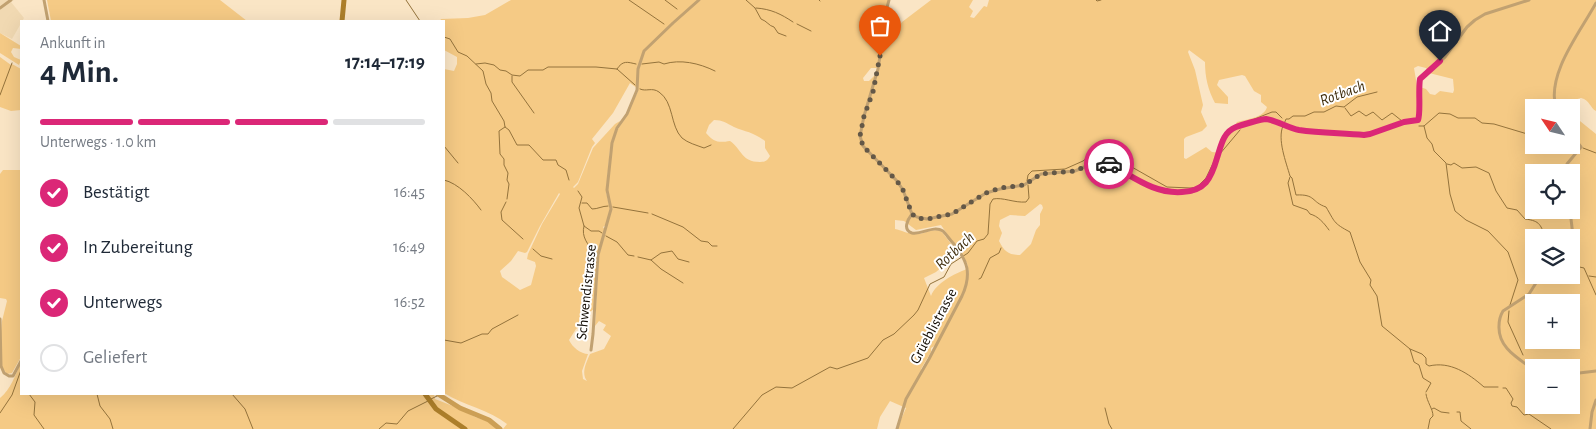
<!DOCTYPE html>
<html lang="de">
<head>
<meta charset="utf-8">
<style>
	:root { --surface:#fff; --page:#f6f6f7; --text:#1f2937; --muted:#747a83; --line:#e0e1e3; --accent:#db2777 }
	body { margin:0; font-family:"Alegreya Sans",sans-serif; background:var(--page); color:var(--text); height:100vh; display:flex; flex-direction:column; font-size:19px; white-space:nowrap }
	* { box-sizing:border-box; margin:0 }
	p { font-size:16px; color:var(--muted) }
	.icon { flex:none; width:28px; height:28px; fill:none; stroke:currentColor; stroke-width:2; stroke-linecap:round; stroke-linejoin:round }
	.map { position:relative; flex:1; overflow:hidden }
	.details { position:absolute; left:20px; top:20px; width:425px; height:375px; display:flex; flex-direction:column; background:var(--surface); border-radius:0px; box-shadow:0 5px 20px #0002 }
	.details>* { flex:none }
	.needle { width:32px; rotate:305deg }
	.buttons { position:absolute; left:1525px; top:99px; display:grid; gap:10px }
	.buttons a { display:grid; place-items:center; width:55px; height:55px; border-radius:0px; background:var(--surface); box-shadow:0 5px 20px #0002; font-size:25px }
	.pin { position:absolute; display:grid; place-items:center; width:42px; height:42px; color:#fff; margin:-51px -21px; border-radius:50% 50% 50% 0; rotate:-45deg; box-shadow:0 0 5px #0007 }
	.pin .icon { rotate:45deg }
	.courier { position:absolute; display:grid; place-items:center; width:50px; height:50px; margin:-25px; border:4px solid #db2777; border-radius:50%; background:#fff; color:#222; box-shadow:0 1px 6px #0007 }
	.head em { font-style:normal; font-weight:600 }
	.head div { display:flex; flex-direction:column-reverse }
	.head { display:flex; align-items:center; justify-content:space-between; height:85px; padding:0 20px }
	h1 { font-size:32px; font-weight:600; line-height:38px }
	.bar { display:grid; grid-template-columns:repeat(4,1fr); gap:8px 5px; align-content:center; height:60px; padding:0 20px }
	.bar i { height:6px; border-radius:4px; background:var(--line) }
	.bar .active { background:var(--accent) }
	.bar p { grid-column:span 4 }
	ol { padding:0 20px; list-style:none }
	li { display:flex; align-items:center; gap:15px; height:55px }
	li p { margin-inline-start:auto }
	li .icon { padding:5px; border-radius:50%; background:var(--accent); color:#fff; stroke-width:4 }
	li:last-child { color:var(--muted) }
	li i { width:28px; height:28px; border:2px solid var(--line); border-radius:50% }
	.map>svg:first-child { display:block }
	.built { fill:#f1d9b2 }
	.green { fill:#f5ca85; fill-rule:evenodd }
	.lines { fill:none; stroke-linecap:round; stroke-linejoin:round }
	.stream { stroke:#94733c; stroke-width:1 }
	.river { stroke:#cc9f55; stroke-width:5 }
	.street { stroke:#c1a171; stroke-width:3 }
	.secondary { stroke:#ac7e2a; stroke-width:5 }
	.done { stroke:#645847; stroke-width:5; stroke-dasharray:0 9 }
	.route { stroke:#db2777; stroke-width:6 }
	.labels { text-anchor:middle; stroke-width:4; stroke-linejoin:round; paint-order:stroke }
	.street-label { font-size:15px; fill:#130c03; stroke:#fff }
	.water-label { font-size:16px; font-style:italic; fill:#412e0d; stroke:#fff }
</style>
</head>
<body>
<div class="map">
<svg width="1596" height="429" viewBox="0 0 1596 429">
	<rect width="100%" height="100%" fill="#fae5c5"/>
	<!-- built -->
	<path class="built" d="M0,0h14l-3,2 13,16 -12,21 -12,-6z"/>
	<!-- green -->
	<g class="green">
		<path d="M47,0h173l27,21h-196z"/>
		<path d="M511,0h377l-9,33 1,23 -2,12h-7l-8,10 1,3h5l8,-8 -7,24 9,-28 2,-21 8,-3 5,-4 3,-13 5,-6 29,-22h42l-4,7 4,4 -3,6 4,1 10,-12 3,1 2,-7h607v111c-6,-3 -6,-11 -15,-13l-7,2 -5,5v2l-35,1v37h37v-33l4,5 21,17v295h-699l9,-21 -16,-7 -10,16 -3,12h-374l4,-5c-17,-14 -44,-19 -63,-31v-324l10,2 3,-7v-7l-13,-7v-29h-4l1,-2 27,-1 17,-3zM1189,50l16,12c0,15 3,28 10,41l13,1v-7l-11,-12 2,-5 23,-5 3,1 9,15 7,4v7l6,5c-3,11 -20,12 -30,15 -6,11 -13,18 -16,31l-9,-1 -6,-5 -20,12 -2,-1v-19l2,-2 16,-6 5,-5 -6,-14 2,-7 -8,-35 -7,-18zM1418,66l8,2 3,5 24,6 1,11 -1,3 -13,-2 -5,4 -5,-1 -4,-5 -9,-3 -3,-18zM630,83l7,5 1,3 -8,17 -13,23 -6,16 -4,41 4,21 -12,47 -4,70 4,-5 7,4 -3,5 8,6 -7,13 -14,5c-4,9 -9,19 -3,27l-4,-2 -1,-8 6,-17c-7,0 -16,-7 -19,-14l7,-11c6,-3 7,-7 10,-12 1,-3 5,-6 8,-8l3,-50 8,-29 -2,-3 3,-2 4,-16 -4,-17 4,-43 10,-28 -5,3 -22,24 -15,36 -4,4 -1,-1 5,-5 14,-35 3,-4 -3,-4 21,-26zM714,120c9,0 12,3 20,7 12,5 19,5 31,14v7l5,8c-3,5 -5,6 -10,6 -19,0 -18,-13 -30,-21 -12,2 -16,1 -24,-8l3,-8zM1534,172h37v38h-37zM559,193l1,1 -18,30 -14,30 -1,5 8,3 1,4 -5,19 -11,5 -18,-13 -2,-6 11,-10 7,-10 7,2 2,-1 13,-26zM1040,204l2,1 1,3 -3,6v11l-4,5 -5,14 -11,11c-12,0 -16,-4 -21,-14l3,-8 -3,-7 1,-6 10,-5 15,1zM895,220l9,1 12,9 25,-5 26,38 2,10 -5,21 -42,77 -1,-2 10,-17v-4l5,-3c9,-18 35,-57 31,-76 -13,5 -31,14 -36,27l-7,-18 12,-6 22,-19 -16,-21c-10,-5 -17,3 -27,2 -7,0 -14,-4 -20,-5zM1534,238h37v37h-37zM1534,302h37v38h-37zM1534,368h37v37h-37z"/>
		<path d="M0,33l21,13v3l-8,-1 -2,4 3,5 7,3 -2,5 -19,-12z"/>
		<path d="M0,57l11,8 1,-1 9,5v41l-10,1 -11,-4z"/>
		<path d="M3,170h18v187l-9,16 -5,1 -5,-6 -1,-36 1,-11 5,-20 -1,-2 -6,-1v-124z"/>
		<path d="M21,363v31h402l38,35h-461v-31c11,-9 15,-23 21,-35z"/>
		<path d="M426,394h8l1,5 23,9 17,9 15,5 9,7h-33l-27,-19z"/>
	</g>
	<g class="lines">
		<!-- stream -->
		<g class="stream">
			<path d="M406,0l14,21"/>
			<path d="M629,0l35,24"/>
			<path d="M665,0l12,9"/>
			<path d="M746,0l9,8 6,11c6,2 8,7 13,8l4,6 8,3"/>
			<path d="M819,0l1,1"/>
			<path d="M1096,0l1,1 4,-1"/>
			<path d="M756,8c15,1 25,6 37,14"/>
			<path d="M797,24l14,7"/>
			<path d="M444,37l6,2 8,13 9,4 16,15 3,13 5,9 1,8 12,20 1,6 4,3 8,15h12l14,15h13l2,5 8,5 3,10"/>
			<path d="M476,64l9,-1 9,2 6,5 6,1 6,4 8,1 8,-6h15l5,-3h48l21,2 18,16"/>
			<path d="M642,64l17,-2 5,2c16,-5 35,-1 51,7"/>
			<path d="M617,69c6,-9 10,-7 19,-5"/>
			<path d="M512,76v6l22,31"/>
			<path d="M640,89c6,3 12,-2 19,3 15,10 11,34 23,46 6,5 14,7 22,10l7,-3"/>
			<path d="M0,95l12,-32"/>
			<path d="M1345,108l6,8 8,-5 7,5 7,-4 9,8 10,-7 10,8"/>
			<path d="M1242,124l30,-12h4l6,6"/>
			<path d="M1284,124l2,-5h3l4,-3h12l9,-4h10l12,-6 8,1 13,-10 20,-5"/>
			<path d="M1283,126c-6,13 3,36 7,50l2,2 4,17c20,-1 15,7 30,12 9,15 7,16 24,25l10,30 11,18 -1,5 7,11 5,30 28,23 4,13 5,3 4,13 8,5 -5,9"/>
			<path d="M1419,126h5l15,-13 11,1 8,4h17l7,5 12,1 40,12"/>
			<path d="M1424,126l3,12 5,6 2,7 12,12 4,31 5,17 11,9 22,11 20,21 10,28 -8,25"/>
			<path d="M505,127l-6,4 1,23 4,5v6l4,8 -1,7 2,4 -2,15"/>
			<path d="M1571,145l8,2"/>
			<path d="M444,146l14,17"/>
			<path d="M1583,148l13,5"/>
			<path d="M1219,155l21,-25"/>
			<path d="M1447,164l4,1 3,-2 8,5 14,-1 13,6 7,18 11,17 10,2 8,9c16,2 15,6 21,19"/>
			<path d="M1290,177l-2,6 5,22 14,5 3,4c8,2 14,9 19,16"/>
			<path d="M444,180c14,3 29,19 37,30"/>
			<path d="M1027,181l1,-6 4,-4 33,-2 18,-8 13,-10 7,-1 8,1 12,11 44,25 24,1 6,-1 9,-9 10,-21"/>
			<path d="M578,191l4,6 -3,11 5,18 7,5h8l3,2"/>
			<path d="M506,202l-5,10 1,8 21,19"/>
			<path d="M582,203h5l5,6c6,0 10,-3 16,-3"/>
			<path d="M613,207l35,6"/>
			<path d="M652,214l31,13 18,14 7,1 4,4h5"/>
			<path d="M584,226c-3,11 4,18 10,27l-1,4 1,2"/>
			<path d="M606,236l11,6 11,13 6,1"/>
			<path d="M533,249l8,7 11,3"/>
			<path d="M638,257l13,3 10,-7 11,-2 6,8 11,3"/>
			<path d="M651,260l10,9 22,14"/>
			<path d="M1575,266l9,2 12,27"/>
			<path d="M1589,276l7,1"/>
			<path d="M979,279l2,-1 9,-20 9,-5 2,-5"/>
			<path d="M1509,311l-1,11 15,33"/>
			<path d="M444,340l17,3 21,-9h6l4,-5 26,-14"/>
			<path d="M1410,349l12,5 4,4v6l3,2c21,-5 39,7 55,21h14"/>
			<path d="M1503,388h3l7,11 -2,4 1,3 5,1 7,8 5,-1 22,15"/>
			<path d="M29,394l6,8 -1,13 10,14"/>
			<path d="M97,394l3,12 10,13 3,10"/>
			<path d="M232,394l13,15 8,20"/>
			<path d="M1426,394c1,8 7,15 7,22l-3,3 -2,10"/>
			<path d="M431,399l8,-4"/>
			<path d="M1105,408l4,16 3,5"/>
			<path d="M1432,409l2,-1 7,4 8,1"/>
			<path d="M1457,412h3l1,9 10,8"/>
			<path d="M0,413l12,-18 9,-25"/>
			<path d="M379,429l7,-6 11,1 11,-13 20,-10"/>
			<path d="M733,429l29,-34 14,-8 16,1 38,-21 7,2 31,-11 15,-18 11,-6 20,-19 4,-5 12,-26 14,-7 7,-13 17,-11 9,-12 7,-2 4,-5 2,-30 3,-5c10,-2 21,4 33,3l3,-4 -1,-13"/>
		</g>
		<!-- river -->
		<path class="river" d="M438,394l22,14 29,12 11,9"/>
		<!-- street -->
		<g class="street">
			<path d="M44,0l4,21"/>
			<path d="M889,0l-10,37 1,19 -2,13 -14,47 -4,20 3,10 34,35 6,9 9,24 5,3 10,2 25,-5 34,-21 14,-4 24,-4 17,-11 34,-3 23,-10h4l9,4 11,8 42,19h28l9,-4 11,-15 10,-33 6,-7 9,-6 24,-7 7,-1 31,11 65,5 6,-1 34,-12 13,-2c4,-7 1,-30 3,-41l25,-22 22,-30 8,-7 10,-6 44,-14"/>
			<path d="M0,8l11,-8"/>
			<path d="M1556,108c-10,-34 25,-77 40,-105"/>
			<path d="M1565,172l2,-8 14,-17 -10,-13"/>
			<path d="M1570,210l5,44 -4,9"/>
			<path d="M0,319l1,47 3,7 5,3h4l8,-15"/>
			<path d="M591,350l2,-16 5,-79 13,-46 -4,-19 5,-47 5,-15 10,-14 10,-24 1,-21 6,-18 29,-28 26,-23"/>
			<path d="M1534,370c-16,-12 -36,-22 -35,-44 0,-5 1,-10 4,-15l26,-17 12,-19"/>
			<path d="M1571,374l25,-3"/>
			<path d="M897,429l9,-30 23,-40 33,-63c10,-22 6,-35 -9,-53 -3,-3 -7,-9 -10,-12 -10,-6 -21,4 -31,2 -10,-3 -4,-14 0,-19"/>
			<path d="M1590,429l2,-17 4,-12"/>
		</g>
		<!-- secondary -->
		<g class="secondary">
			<path d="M342,21l2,-21"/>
			<path d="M425,394l11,15 29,20"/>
		</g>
	</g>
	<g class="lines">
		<!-- done -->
		<path class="done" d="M880,56l-7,36 -9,24 -4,20 3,10 34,35 6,9 9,24 5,4 10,1 25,-5 34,-21 14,-5 24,-3 17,-11 34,-3 23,-10 11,3"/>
		<!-- route -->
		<path class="route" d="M1109,164c24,12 44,30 73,28 23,-1 29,-13 35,-34 4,-12 6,-26 19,-31 5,-2 26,-8 30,-8 10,1 22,9 33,11 21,3 43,3 65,5l6,-1 34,-12 14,-2c3,-7 0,-30 2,-41l20,-18"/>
	</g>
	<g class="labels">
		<!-- street labels -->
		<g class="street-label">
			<text transform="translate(586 292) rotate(-84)" y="5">Schwendistrasse</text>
			<text transform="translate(933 326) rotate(-62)" y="5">Grüeblistrasse</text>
		</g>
		<!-- water labels -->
		<g class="water-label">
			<text transform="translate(1342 92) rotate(-20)" y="6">Rotbach</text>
			<text transform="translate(954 250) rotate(-43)" y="6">Rotbach</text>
		</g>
	</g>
</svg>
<div class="buttons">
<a><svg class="needle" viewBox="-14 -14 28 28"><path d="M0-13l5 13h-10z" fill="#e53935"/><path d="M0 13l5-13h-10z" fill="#747a83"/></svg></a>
<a><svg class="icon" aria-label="locate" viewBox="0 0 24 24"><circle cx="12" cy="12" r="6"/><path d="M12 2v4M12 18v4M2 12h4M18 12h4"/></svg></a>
<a><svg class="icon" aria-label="layers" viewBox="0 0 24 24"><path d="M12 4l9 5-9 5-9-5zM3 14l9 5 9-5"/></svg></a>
<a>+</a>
<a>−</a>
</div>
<div class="pin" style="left:880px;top:56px;background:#ea580c"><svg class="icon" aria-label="bag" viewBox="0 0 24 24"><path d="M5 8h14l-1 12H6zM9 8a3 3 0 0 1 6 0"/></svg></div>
<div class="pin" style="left:1440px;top:61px;background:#1f2937"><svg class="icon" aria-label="home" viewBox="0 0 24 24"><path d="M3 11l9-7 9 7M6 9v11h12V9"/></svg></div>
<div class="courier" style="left:1109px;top:164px"><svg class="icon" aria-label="car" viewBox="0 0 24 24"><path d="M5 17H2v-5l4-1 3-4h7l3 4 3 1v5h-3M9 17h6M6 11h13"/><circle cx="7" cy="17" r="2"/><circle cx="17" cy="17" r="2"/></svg></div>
<section class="details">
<div class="head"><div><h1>4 Min.</h1><p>Ankunft in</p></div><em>17:14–17:19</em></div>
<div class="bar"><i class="active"></i><i class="active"></i><i class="active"></i><i></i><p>Unterwegs · 1.0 km</p></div>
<ol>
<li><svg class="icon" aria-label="check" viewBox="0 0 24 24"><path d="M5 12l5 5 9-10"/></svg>Bestätigt<p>16:45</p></li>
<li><svg class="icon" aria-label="check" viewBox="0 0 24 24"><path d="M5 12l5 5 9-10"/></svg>In Zubereitung<p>16:49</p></li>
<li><svg class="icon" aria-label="check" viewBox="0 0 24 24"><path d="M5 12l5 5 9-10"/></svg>Unterwegs<p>16:52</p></li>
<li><i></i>Geliefert</li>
</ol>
</section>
</div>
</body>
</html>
